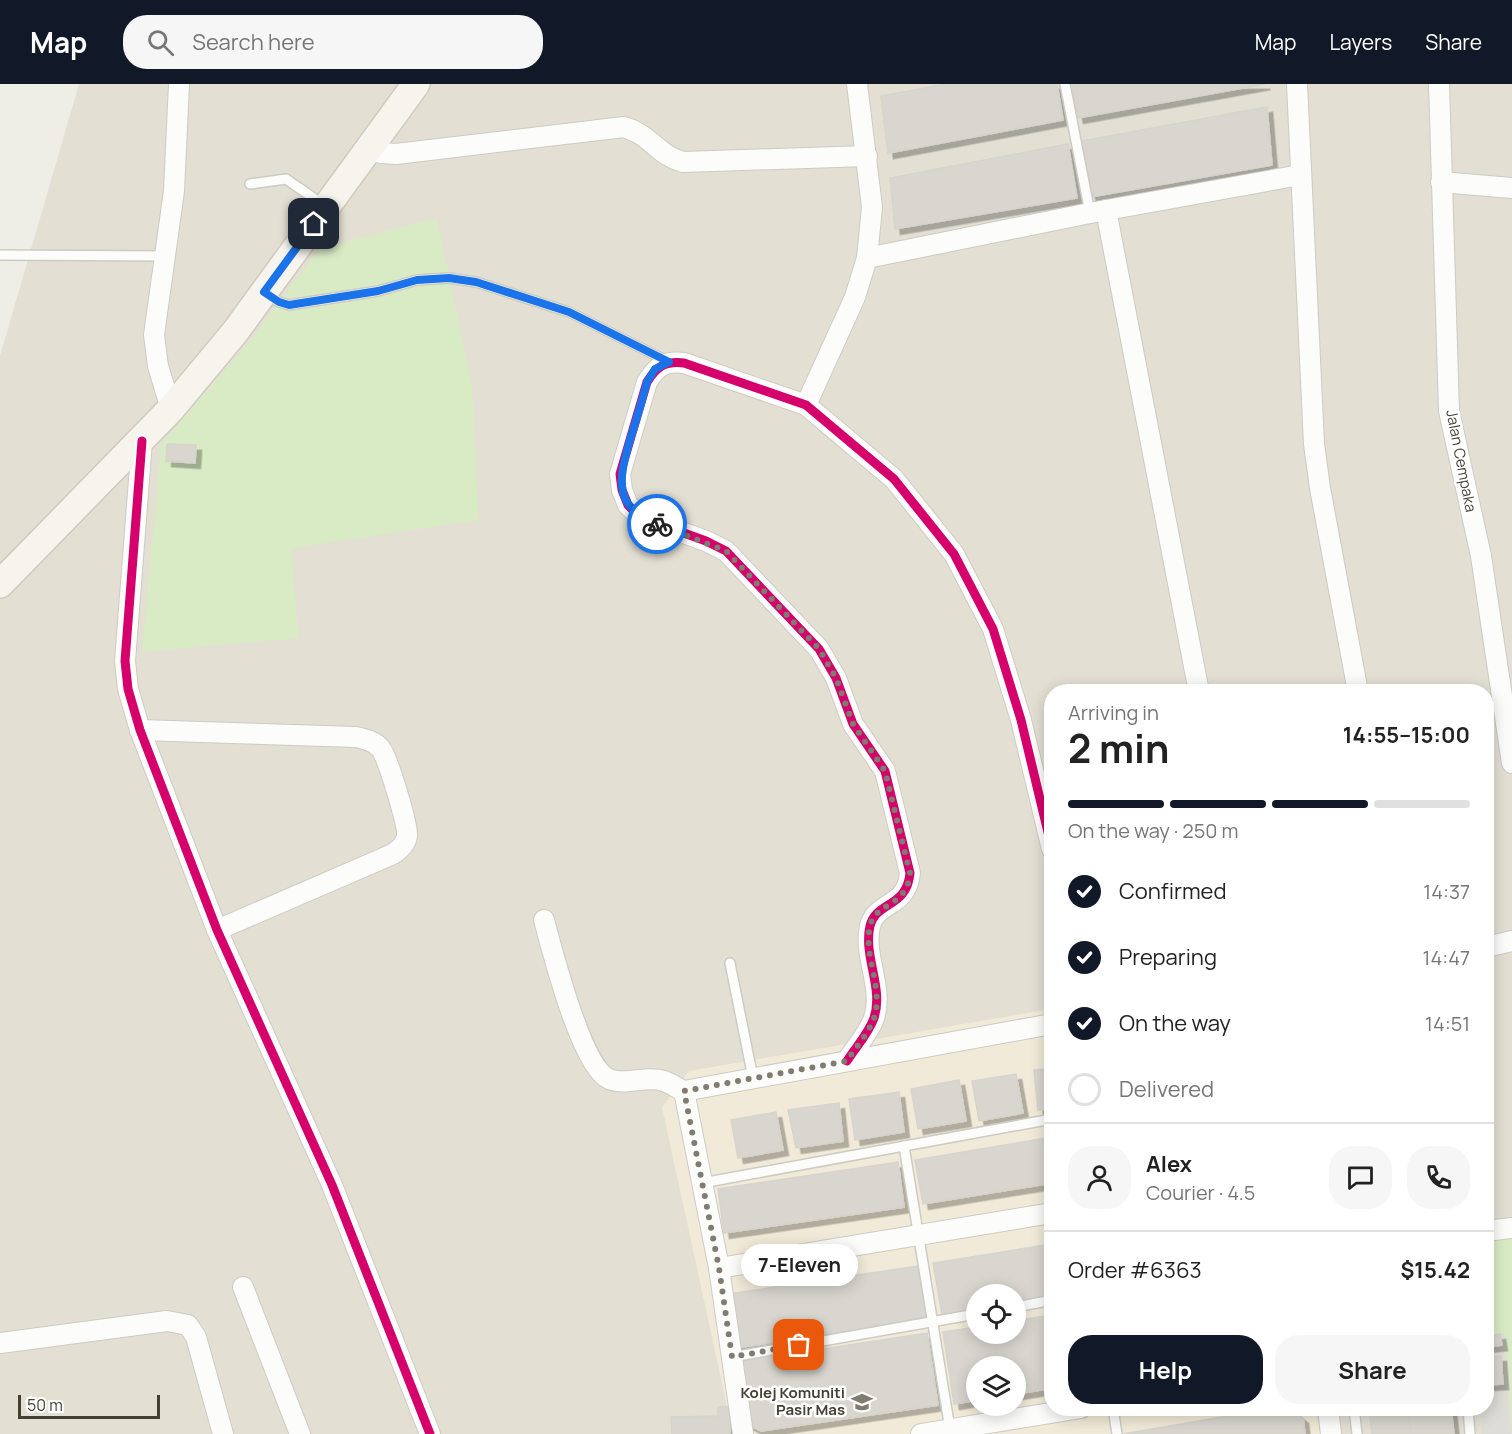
<!DOCTYPE html>
<html lang="en">
<head>
<meta charset="utf-8">
<style>
	:root { --surface:#fff; --page:#f6f6f6; --text:#222; --muted:#767676; --line:#e0e0e0; --accent:#111827 }
	body { margin:0; font-family:Manrope,sans-serif; background:var(--page); color:var(--text); height:100vh; display:flex; flex-direction:column; font-size:22px; white-space:nowrap }
	* { box-sizing:border-box; margin:0 }
	p { font-size:20px; color:var(--muted) }
	.icon { flex:none; width:33px; height:33px; fill:none; stroke:currentColor; stroke-width:2; stroke-linecap:round; stroke-linejoin:round }
	.map { position:relative; flex:1; overflow:hidden }
	.drawer { position:absolute; left:1044px; top:600px; width:450px; height:732px; display:flex; flex-direction:column; background:var(--surface); border-radius:24px; box-shadow:0 3px 15px #0003 }
	.drawer>* { flex:none }
	.controls { position:absolute; left:966px; top:1200px; display:grid; gap:12px }
	.controls a { display:grid; place-items:center; width:60px; height:60px; border-radius:50%; background:var(--surface); box-shadow:0 3px 15px #0003; font-size:30px }
	.scale { position:absolute; left:18px; bottom:15px; width:142px; box-sizing:border-box; padding-left:6px; border:3px solid #443f33; border-top:0; font-size:16px; line-height:21px; white-space:nowrap; color:#443f33; -webkit-text-stroke:4px #fff; paint-order:stroke }
	.pin { position:absolute; display:grid; place-items:center; width:51px; height:51px; color:#fff; margin:-26px; border-radius:12px; box-shadow:0 3px 9px #0006 }
	.courier { position:absolute; display:grid; place-items:center; width:60px; height:60px; margin:-30px; border:4px solid #1a73e8; border-radius:50%; background:#fff; color:#222; box-shadow:0 2px 8px #0007 }
	.bubble { position:absolute; height:42px; border-radius:21px; background:var(--surface); box-shadow:0 3px 15px #0003; font-size:20px; font-weight:700; line-height:42px; text-align:center }
	.overview em { font-style:normal; font-weight:700 }
	.overview div { display:flex; flex-direction:column-reverse }
	.overview { display:flex; align-items:center; justify-content:space-between; height:102px; padding:0 24px }
	h1 { font-size:39px; font-weight:700; line-height:45px }
	.bar { display:grid; grid-template-columns:repeat(4,1fr); gap:9px 6px; align-content:center; height:72px; padding:0 24px }
	.bar i { height:8px; border-radius:4px; background:var(--line) }
	.bar .active { background:var(--accent) }
	.bar p { grid-column:span 4 }
	.line { display:flex; align-items:center; gap:15px; padding:0 24px; border-top:2px solid var(--line) }
	.line div { flex:1 }
	.round { display:grid; place-items:center; flex:none; width:63px; height:63px; border-radius:24px; background:var(--page) }
	ol { padding:0 24px; list-style:none }
	li { display:flex; align-items:center; gap:18px; height:66px }
	li p { margin-inline-start:auto }
	li .icon { padding:6px; border-radius:50%; background:var(--accent); color:#fff; stroke-width:4 }
	li:last-child { color:var(--muted) }
	li i { width:33px; height:33px; border:3px solid var(--line); border-radius:50% }
	.button { display:flex; gap:12px; margin-top:auto; padding:12px 24px }
	.button a { flex:1; height:69px; border-radius:24px; background:var(--accent); color:#fff; font-size:24px; font-weight:700; line-height:69px; text-align:center }
	.button a+a { background:var(--page); color:var(--text) }
	header { display:flex; align-items:center; gap:36px; box-sizing:border-box; height:84px; padding:0 30px; background:var(--accent); color:#fff }
	header strong { font-size:28px }
	nav { display:flex; gap:33px; margin-inline-start:auto; font-size:21px }
	.search { width:420px; height:54px; background:var(--page); display:flex; align-items:center; gap:15px; box-sizing:border-box; padding:0 21px; border-radius:24px; color:var(--muted); font-size:22px }
	.map>svg:first-child { display:block }
	.residential { fill:#e3dfd3; fill-rule:evenodd }
	.commercial { fill:#f2ead8; fill-rule:evenodd }
	.green { fill:#d9ebc5 }
	.parking { fill:#dedcd6 }
	.building { fill:#d8d6cf; stroke:#d6d4cc; stroke-width:1.5; filter:url(#shadow) }
	.lines { fill:none; stroke-linecap:round; stroke-linejoin:round }
	.lane-casing { stroke:#cccbc4; stroke-width:12 }
	.street-casing { stroke:#cccbc4; stroke-width:22 }
	.secondary-casing { stroke:#cecbbd; stroke-width:30 }
	.lane { stroke:#fcfcfb; stroke-width:9 }
	.street { stroke:#fcfcfb; stroke-width:20 }
	.secondary { stroke:#f6f4ed; stroke-width:27 }
	.cycleway-casing { stroke:#fff; stroke-width:13 }
	.cycleway { stroke:#d6006c; stroke-width:9 }
	.done { stroke:#807c72; stroke-width:6; stroke-dasharray:0 10.8 }
	.route { stroke:#1a73e8; stroke-width:8 }
	.labels { text-anchor:middle; stroke-width:5; stroke-linejoin:round; paint-order:stroke }
	.street-label { font-size:15px; fill:#443f33; stroke:#fff }
	.poi-label { font-size:15px; font-weight:bold; fill:#443f33; stroke:#fff; text-anchor:end }
</style>
</head>
<body>
<header>
<strong>Map</strong>
<div class="search"><svg class="icon" aria-label="search" viewBox="0 0 24 24"><circle cx="10" cy="10" r="6"/><path d="M15 15l6 6"/></svg>Search here</div>
<nav><a>Map</a><a>Layers</a><a>Share</a></nav>
</header>
<div class="map">
<svg width="1512" height="1350" viewBox="0 0 1512 1350">
	<defs>
		<filter id="shadow"><feDropShadow dx="5.5" dy="5.5" stdDeviation="0" flood-color="#0004"/></filter>
	</defs>
	<rect width="100%" height="100%" fill="#eeede6"/>
	<!-- residential -->
	<path class="residential" d="M79,0h1433v1350h-1512v-1078zM1052,608h434v716h-434zM976,1210h40v40h-40zM976,1282h40v40h-40z"/>
	<!-- commercial -->
	<path class="commercial" d="M1051,925l1,399 264,1 4,25h-587l-71,-327 27,-36zM976,1210h40v40h-40zM976,1282h40v40h-40z"/>
	<!-- green -->
	<g class="green">
		<path d="M437,134l35,168 7,134 -187,28 6,90 -156,14 19,-208 85,-98 73,-97z"/>
		<path d="M1512,1144v206l-7,-101 -18,2v-104z"/>
	</g>
	<!-- parking -->
	<path class="parking" d="M1507,1300l3,50h-28l-1,-25 5,-1 1,-22z"/>
	<!-- building -->
	<g class="building">
		<path d="M946,0h111l6,36 -175,33 -7,-57z"/>
		<path d="M1072,0h193l-187,34z"/>
		<path d="M1267,23l5,58 -181,32 -10,-56z"/>
		<path d="M1068,60l9,54 -182,31 -5,-51z"/>
		<path d="M167,360l29,1 -1,18 -29,-2z"/>
		<path d="M1052,984v41l-14,1 -4,-40z"/>
		<path d="M1016,990l7,39 -44,8 -7,-40z"/>
		<path d="M959,996l7,41 -48,8 -7,-40z"/>
		<path d="M899,1008l5,40 -49,8 -6,-41z"/>
		<path d="M839,1019l4,38 -47,7 -8,-38z"/>
		<path d="M776,1028l7,38 -45,8 -7,-38z"/>
		<path d="M1052,1053v46l-129,21 -8,-44z"/>
		<path d="M898,1078l6,45 -180,26 -6,-44z"/>
		<path d="M1052,1160v54l-36,5v-9h-40v16l-34,5 -9,-52z"/>
		<path d="M918,1182l8,53 -190,29 -8,-54z"/>
		<path d="M1052,1231v73l-36,6v-28h-40v34l-22,4 -11,-72 33,-5v7h40v-13z"/>
		<path d="M927,1249l11,72 -177,26 -14,-7 -10,-62z"/>
		<path d="M1500,1250l2,11 -16,2v-10z"/>
		<path d="M1501,1272l2,28 -17,1v-28z"/>
		<path d="M718,1323h11l1,27h-58l-1,-17 47,-1z"/>
		<path d="M1273,1324h16l14,10 2,16h-182z"/>
		<path d="M1369,1324h46l4,26h-47z"/>
		<path d="M1408,1324h43l3,26h-43z"/>
	</g>
	<g class="lines">
		<defs>
			<g id="lane">
				<path d="M1065,0l25,129"/>
				<path d="M250,100l36,-5 39,27"/>
				<path d="M0,171l164,1"/>
				<path d="M265,208l14,10 10,3 89,-14 39,-11 32,-2 27,4 93,30 100,50"/>
				<path d="M730,879l23,115"/>
				<path d="M904,1062l46,283"/>
				<path d="M702,1099l350,-64"/>
				<path d="M1016,1223l36,-7"/>
				<path d="M732,1273l244,-43"/>
				<path d="M1113,1324l4,26"/>
				<path d="M1354,1324l3,26"/>
				<path d="M1468,1324l2,26"/>
			</g>
			<g id="street">
				<path d="M857,0l15,123 -5,51"/>
				<path d="M1297,0l17,360 6,44 38,204"/>
				<path d="M1439,0l10,327 32,145 31,207"/>
				<path d="M369,63l12,6 15,1 228,-27c26,7 33,28 59,35l184,-6"/>
				<path d="M1441,98l71,6"/>
				<path d="M1106,126l93,482"/>
				<path d="M806,321l49,-108 12,-39 223,-45 210,-38"/>
				<path d="M171,325l-13,-43 -4,-31 20,-144 5,-107"/>
				<path d="M142,357l-17,220 3,28 12,41 77,200 115,255 98,249"/>
				<path d="M140,646l216,7c9,2 19,4 25,12 7,10 27,75 26,87 -1,8 -7,13 -14,18l-176,76"/>
				<path d="M544,836c8,30 38,148 65,159 17,7 37,-4 55,2 6,2 13,7 20,10l368,-67"/>
				<path d="M1486,863l26,-6"/>
				<path d="M847,977c8,-13 22,-28 27,-43 10,-30 -11,-62 -4,-92 6,-25 37,-18 40,-53l-25,-102 -32,-47 -17,-46 -17,-29 -93,-98 -20,-10 -66,-24 -12,-12 -6,-15 -2,-16 27,-92c10,-16 18,-21 37,-19l122,42 88,74 60,75 39,75 28,91 31,129"/>
				<path d="M684,1007l35,177 24,166"/>
				<path d="M1486,1147l26,-3"/>
				<path d="M719,1184l333,-55"/>
				<path d="M243,1203l57,147"/>
				<path d="M0,1259l167,-22 21,4 8,12 27,97"/>
				<path d="M1328,1324l3,26"/>
				<path d="M921,1350l160,-26"/>
			</g>
			<path id="secondary" d="M0,500l171,-175 64,-77 181,-248"/>
		</defs>
		<!-- lane casing -->
		<use href="#lane" class="lane-casing"/>
		<!-- street casing -->
		<use href="#street" class="street-casing"/>
		<!-- secondary casing -->
		<use href="#secondary" class="secondary-casing"/>
		<!-- lane -->
		<use href="#lane" class="lane"/>
		<!-- street -->
		<use href="#street" class="street"/>
		<!-- secondary -->
		<use href="#secondary" class="secondary"/>
		<defs>
			<g id="cycleway">
				<path d="M142,357l-17,220 3,28 12,41 77,200 115,255 98,249"/>
				<path d="M847,977c8,-13 22,-28 27,-43 10,-30 -11,-62 -4,-92 6,-25 37,-18 40,-53l-25,-102 -32,-47 -17,-46 -17,-29 -93,-98 -20,-10 -66,-24 -12,-12 -6,-15 -2,-16 27,-92c10,-16 18,-21 37,-19l122,42 88,74 60,75 39,75 28,91 31,129"/>
			</g>
		</defs>
		<!-- cycleway casing -->
		<use href="#cycleway" class="cycleway-casing"/>
		<!-- cycleway -->
		<use href="#cycleway" class="cycleway"/>
	</g>
	<g class="lines">
		<!-- done -->
		<path class="done" d="M657,440l69,27 93,98 17,29 17,46 32,47 25,102c-3,35 -34,28 -40,53 -7,30 14,62 4,92 -5,15 -19,30 -27,43l-163,30 35,177 13,89 67,-12"/>
		<!-- route -->
		<path class="route" d="M314,140l-50,68 15,10 10,3 89,-14 39,-11 32,-2 27,4 93,30 100,50 -14,7 -8,13c-5,19 -11,39 -17,58 -11,38 -18,67 27,84"/>
	</g>
	<!-- icons -->
	<defs>
		<symbol id="university-bare" viewBox="-9 -9 18 18"><path d="M0-5L7-2L0 1L-7-2ZM-4 1L0 2.5L4 1V4Q0 6-4 4Z" fill="#807c72" stroke="#fff" stroke-width="2.5" paint-order="stroke"/></symbol>
	</defs>
	<g fill-rule="evenodd">
		<use href="#university-bare" x="847" y="1303" width="30" height="30"/>
	</g>
	<g class="labels">
		<!-- street labels -->
		<g class="street-label">
			<text transform="translate(1461 377) rotate(79)" y="5">Jalan Cempaka</text>
		</g>
		<!-- poi labels -->
		<g class="poi-label">
			<text x="845" y="1314">Kolej Komuniti<tspan x="845" dy="17">Pasir Mas</tspan></text>
		</g>
	</g>
</svg>
<div class="controls">
<a><svg class="icon" aria-label="locate" viewBox="0 0 24 24"><circle cx="12" cy="12" r="6"/><path d="M12 2v4M12 18v4M2 12h4M18 12h4"/></svg></a>
<a><svg class="icon" aria-label="layers" viewBox="0 0 24 24"><path d="M12 4l9 5-9 5-9-5zM3 14l9 5 9-5"/></svg></a>
</div>
<div class="scale">50 m</div>
<div class="pin" style="left:799px;top:1261px;background:#ea580c"><svg class="icon" aria-label="bag" viewBox="0 0 24 24"><path d="M5 8h14l-1 12H6zM9 8a3 3 0 0 1 6 0"/></svg></div>
<div class="pin" style="left:314px;top:140px;background:#1f2937"><svg class="icon" aria-label="home" viewBox="0 0 24 24"><path d="M3 11l9-7 9 7M6 9v11h12V9"/></svg></div>
<div class="courier" style="left:657px;top:440px"><svg class="icon" aria-label="bike" viewBox="0 0 24 24"><circle cx="6" cy="16" r="4"/><circle cx="18" cy="16" r="4"/><path d="M6 16l4-8h5l3 8M10 8l3 8H6M13 5h3"/></svg></div>
<div class="bubble" style="left:741px;top:1160px;width:117px">7-Eleven</div>
<section class="drawer">
<div class="overview"><div><h1>2 min</h1><p>Arriving in</p></div><em>14:55–15:00</em></div>
<div class="bar"><i class="active"></i><i class="active"></i><i class="active"></i><i></i><p>On the way · 250 m</p></div>
<ol>
<li><svg class="icon" aria-label="check" viewBox="0 0 24 24"><path d="M5 12l5 5 9-10"/></svg>Confirmed<p>14:37</p></li>
<li><svg class="icon" aria-label="check" viewBox="0 0 24 24"><path d="M5 12l5 5 9-10"/></svg>Preparing<p>14:47</p></li>
<li><svg class="icon" aria-label="check" viewBox="0 0 24 24"><path d="M5 12l5 5 9-10"/></svg>On the way<p>14:51</p></li>
<li><i></i>Delivered</li>
</ol>
<div class="line" style="height:108px"><a class="round"><svg class="icon" aria-label="person" viewBox="0 0 24 24"><circle cx="12" cy="8" r="4"/><path d="M4 21q1-7 8-7t8 7"/></svg></a><div><b>Alex</b><p>Courier · 4.5</p></div><a class="round"><svg class="icon" aria-label="chat" viewBox="0 0 24 24"><path d="M4 5h16v11H9l-5 4z"/></svg></a><a class="round"><svg class="icon" aria-label="phone" viewBox="0 0 24 24"><path d="M5 4h4l2 5-3 2q2 4 5 5l2-3 5 2v4C11 20 4 13 5 4z"/></svg></a></div>
<div class="line" style="height:78px"><div>Order #6363</div><b>$15.42</b></div>
<div class="button"><a>Help</a><a>Share</a></div>
</section>
</div>
</body>
</html>
